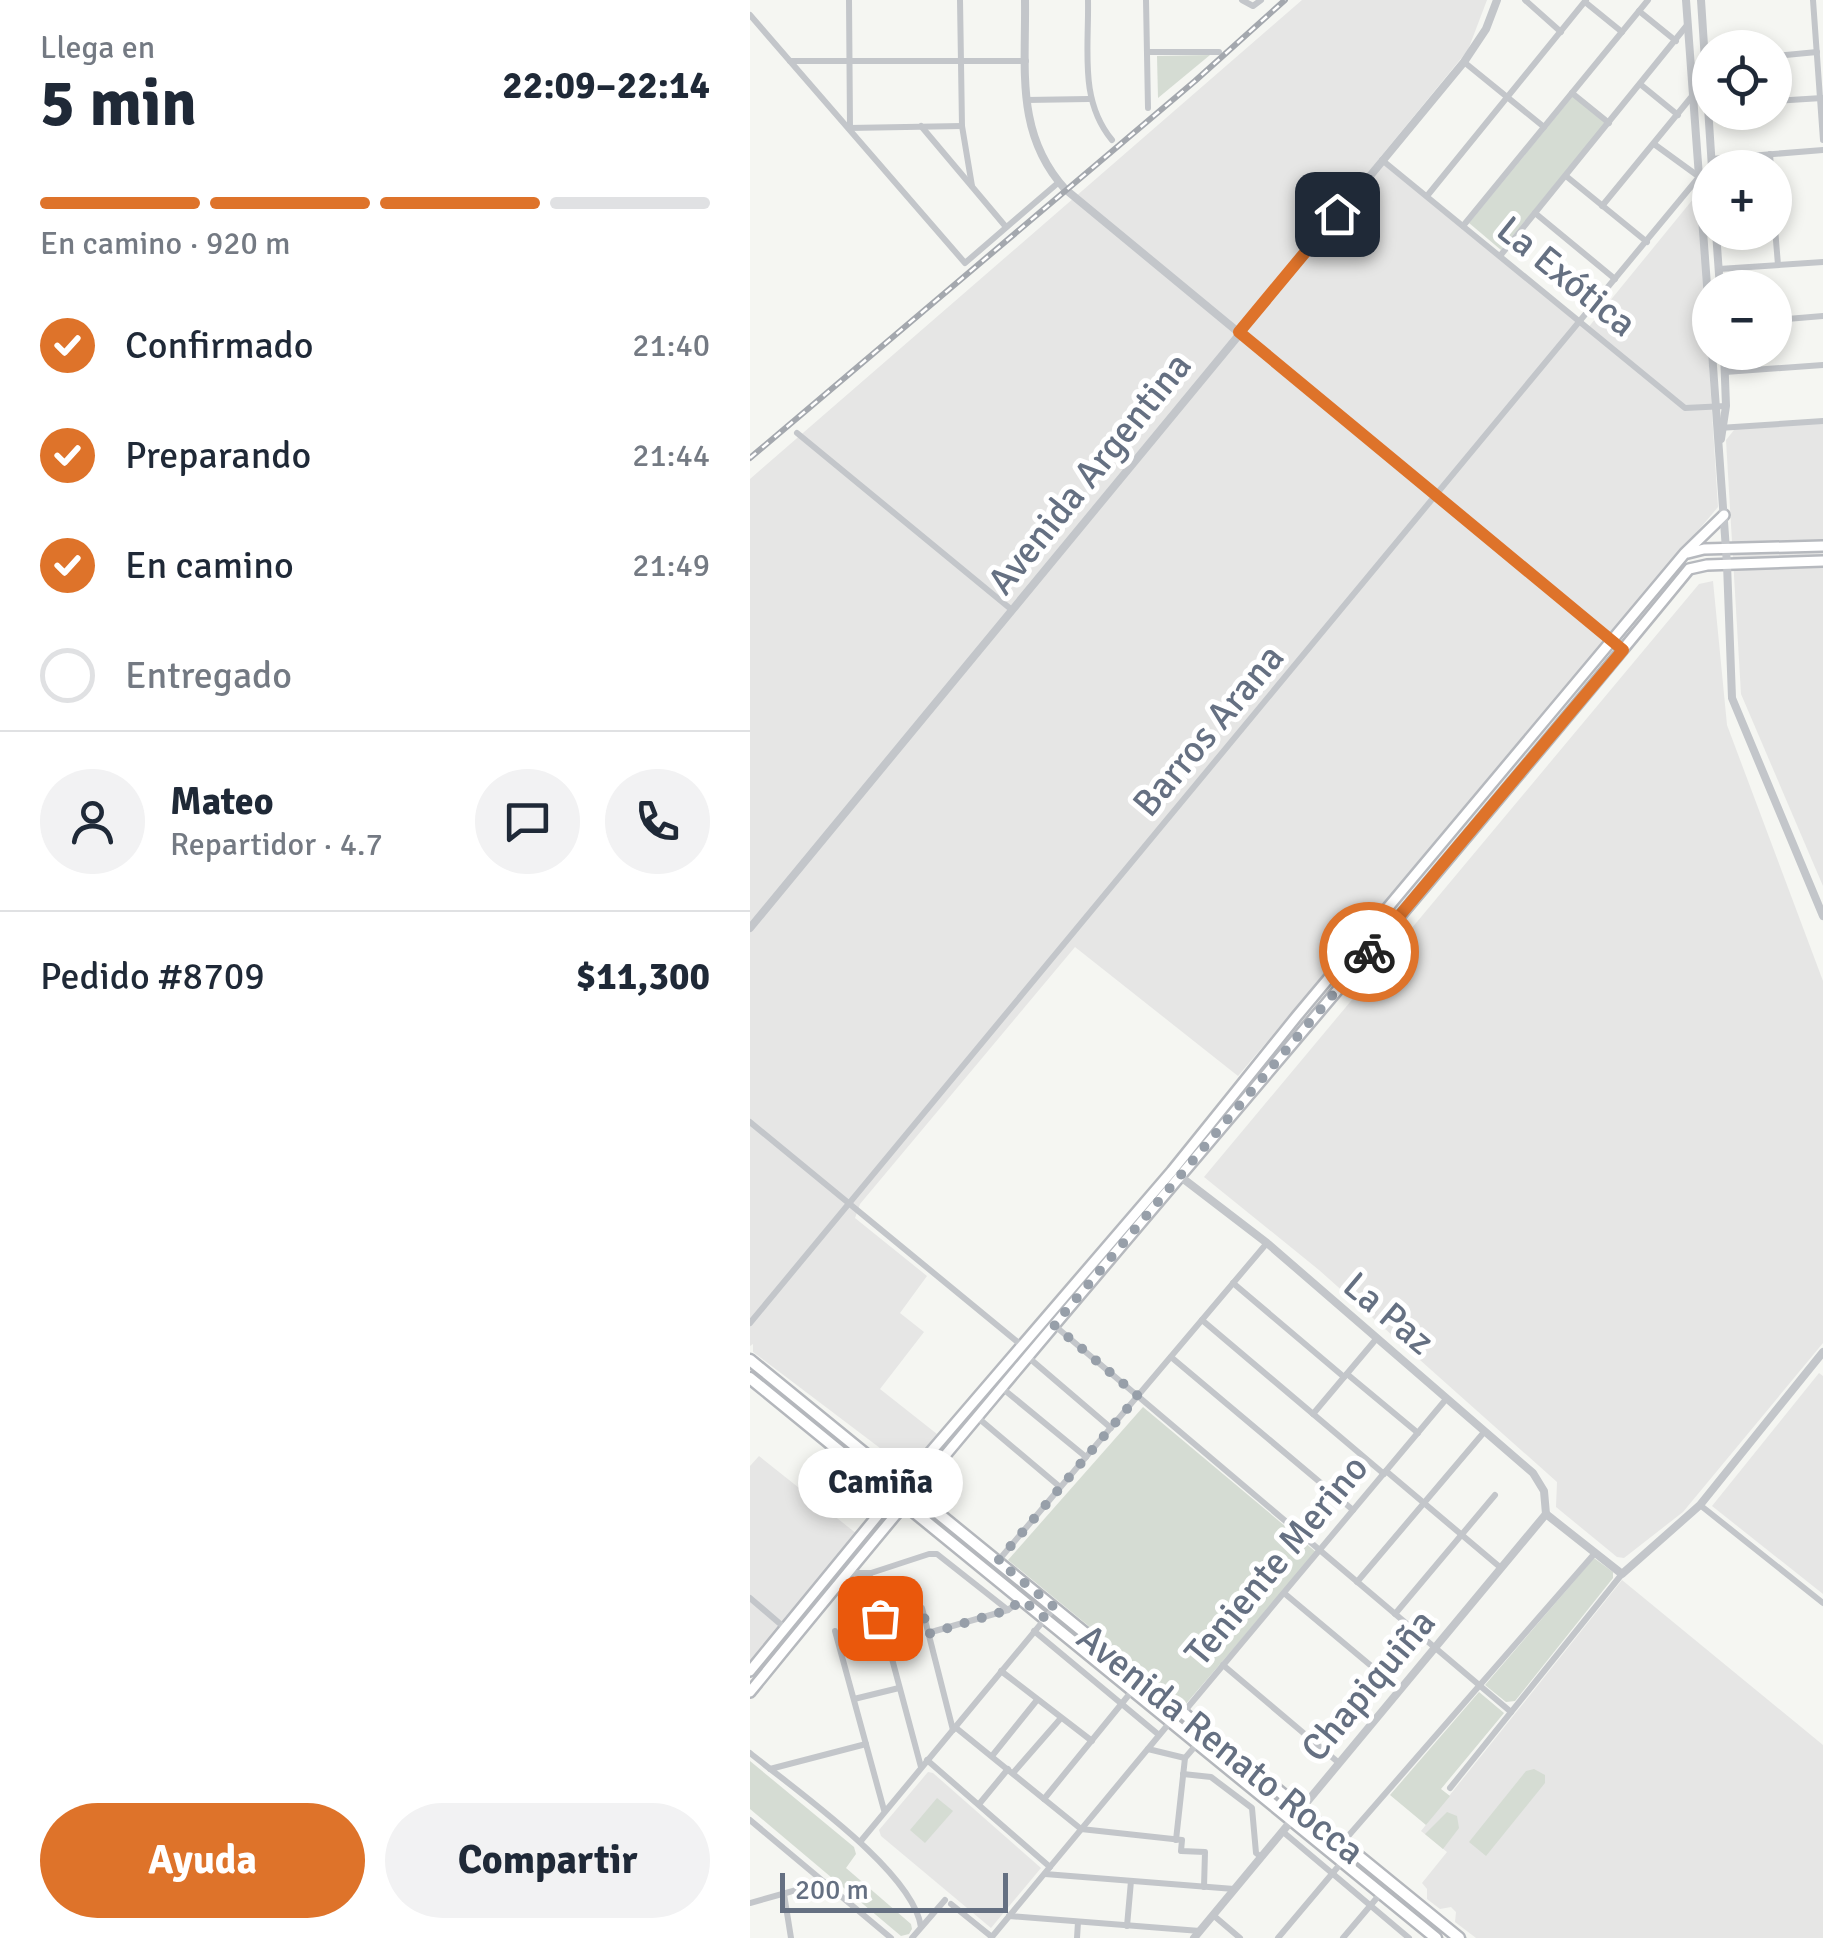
<!DOCTYPE html>
<html lang="es">
<head>
<meta charset="utf-8">
<style>
	:root { --surface:#fff; --page:#f2f2f3; --text:#1f2937; --muted:#747a83; --line:#e0e1e3; --accent:#de732a }
	body { margin:0; font-family:Signika,sans-serif; background:var(--page); color:var(--text); height:100vh; display:flex; flex-direction:column; font-size:38px; white-space:nowrap }
	* { box-sizing:border-box; margin:0 }
	p { font-size:32px; color:var(--muted) }
	.icon { flex:none; width:55px; height:55px; fill:none; stroke:currentColor; stroke-width:2; stroke-linecap:round; stroke-linejoin:round }
	.map { position:relative; flex:1; overflow:hidden }
	.drawer { display:flex; flex-direction:column; background:var(--surface); width:750px }
	.drawer>* { flex:none }
	.controls { position:absolute; left:942px; top:30px; display:grid; gap:20px }
	.controls a { display:grid; place-items:center; width:100px; height:100px; border-radius:50%; background:var(--surface); box-shadow:0 5px 15px #0003; font-size:50px }
	.scale { position:absolute; left:30px; bottom:25px; width:228px; box-sizing:border-box; padding-left:10px; border:5px solid #657082; border-top:0; font-size:28px; line-height:35px; white-space:nowrap; color:#657082; -webkit-text-stroke:8px #fff; paint-order:stroke }
	.pin { position:absolute; display:grid; place-items:center; width:85px; height:85px; color:#fff; margin:-42px; border-radius:20px; box-shadow:0 5px 15px #0006 }
	.courier { position:absolute; display:grid; place-items:center; width:100px; height:100px; margin:-50px; border:8px solid #de732a; border-radius:50%; background:#fff; color:#222; box-shadow:0 2px 12px #0007 }
	.bubble { position:absolute; height:70px; border-radius:35px; background:var(--surface); box-shadow:0 5px 15px #0003; font-size:32px; font-weight:700; line-height:70px; text-align:center }
	.overview em { font-style:normal; font-weight:700 }
	.overview div { display:flex; flex-direction:column-reverse }
	.overview { display:flex; align-items:center; justify-content:space-between; height:170px; padding:0 40px }
	h1 { font-size:65px; font-weight:700; line-height:75px }
	.bar { display:grid; grid-template-columns:repeat(4,1fr); gap:15px 10px; align-content:center; height:120px; padding:0 40px }
	.bar i { height:12px; border-radius:8px; background:var(--line) }
	.bar .selected { background:var(--accent) }
	.bar p { grid-column:span 4 }
	.line { display:flex; align-items:center; gap:25px; padding:0 40px; border-top:2px solid var(--line) }
	.line div { flex:1 }
	.round { display:grid; place-items:center; flex:none; width:105px; height:105px; border-radius:52px; background:var(--page) }
	ol { padding:0 40px; list-style:none }
	li { display:flex; align-items:center; gap:30px; height:110px }
	li p { margin-inline-start:auto }
	li .icon { padding:10px; border-radius:50%; background:var(--accent); color:#fff; stroke-width:4 }
	li:last-child { color:var(--muted) }
	li i { width:55px; height:55px; border:5px solid var(--line); border-radius:50% }
	.cta { display:flex; gap:20px; margin-top:auto; padding:20px 40px }
	.cta a { flex:1; height:115px; border-radius:60px; background:var(--accent); color:#fff; font-size:40px; font-weight:700; line-height:115px; text-align:center }
	.cta a+a { background:var(--page); color:var(--text) }
	main { display:flex; flex:1; min-height:0 }
	.map>svg:first-child { display:block }
	.built { fill:#e6e6e5 }
	.green { fill:#d5dcd3 }
	.lines { fill:none; stroke-linecap:round; stroke-linejoin:round }
	.secondary-casing { stroke:#b6b9be; stroke-width:14 }
	.primary-casing { stroke:#b4b7bc; stroke-width:15 }
	.minor { stroke:#c3c6ca; stroke-width:6 }
	.tertiary { stroke:#c3c6ca; stroke-width:8 }
	.secondary { stroke:#fff; stroke-width:9 }
	.primary { stroke:#fff; stroke-width:10 }
	.rail-casing { stroke:#a4a8ae; stroke-width:6 }
	.rail { stroke:#fff; stroke-width:2.5; stroke-dasharray:8; stroke-linecap:butt }
	.done { stroke:#979fa9; stroke-width:10; stroke-dasharray:0 18 }
	.route { stroke:#de732a; stroke-width:12 }
	.labels { text-anchor:middle; stroke-width:10; stroke-linejoin:round; paint-order:stroke }
	.street-label { font-size:38px; fill:#657082; stroke:#fff }
</style>
</head>
<body>
<main>
<section class="drawer">
<div class="overview"><div><h1>5 min</h1><p>Llega en</p></div><em>22:09–22:14</em></div>
<div class="bar"><i class="selected"></i><i class="selected"></i><i class="selected"></i><i></i><p>En camino · 920 m</p></div>
<ol>
<li><svg class="icon" aria-label="check" viewBox="0 0 24 24"><path d="M5 12l5 5 9-10"/></svg>Confirmado<p>21:40</p></li>
<li><svg class="icon" aria-label="check" viewBox="0 0 24 24"><path d="M5 12l5 5 9-10"/></svg>Preparando<p>21:44</p></li>
<li><svg class="icon" aria-label="check" viewBox="0 0 24 24"><path d="M5 12l5 5 9-10"/></svg>En camino<p>21:49</p></li>
<li><i></i>Entregado</li>
</ol>
<div class="line" style="height:180px"><a class="round"><svg class="icon" aria-label="person" viewBox="0 0 24 24"><circle cx="12" cy="8" r="4"/><path d="M4 21q1-7 8-7t8 7"/></svg></a><div><b>Mateo</b><p>Repartidor · 4.7</p></div><a class="round"><svg class="icon" aria-label="chat" viewBox="0 0 24 24"><path d="M4 5h16v11H9l-5 4z"/></svg></a><a class="round"><svg class="icon" aria-label="phone" viewBox="0 0 24 24"><path d="M5 4h4l2 5-3 2q2 4 5 5l2-3 5 2v4C11 20 4 13 5 4z"/></svg></a></div>
<div class="line" style="height:130px"><div>Pedido #8709</div><b>$11,300</b></div>
<div class="cta"><a>Ayuda</a><a>Compartir</a></div>
</section>
<div class="map">
<svg width="1073" height="1938" viewBox="0 0 1073 1938">
	<rect width="100%" height="100%" fill="#f5f6f2"/>
	<!-- built -->
	<g class="built">
		<path d="M552,0h185l-19,50 -90,110 209,169 111,-136 20,314 -480,569 -163,-129 -215,257 -5,14 72,58 -27,37 24,19 -44,57 57,45 -28,36 -156,-118v-8l-3,2v-867z"/>
		<path d="M1073,423v463l-82,-192 -15,-254 12,-15z"/>
		<path d="M963,581l14,144 96,256v362l-140,169 -59,46 -7,-1 -61,-50 1,-25 -238,-212 -115,-93 495,-593z"/>
		<path d="M1069,1373l4,3v218l-111,-88z"/>
		<path d="M9,1456l98,78 -107,132v-200z"/>
		<path d="M872,1580l201,165v193h-347l-21,-16 1,-10 -5,-5 -11,2 -13,-10v-10l-5,-6 25,-31 -26,-21z"/>
		<path d="M178,1772l5,1 108,95 -50,60 -110,-92 -2,-6z"/>
	</g>
	<!-- green -->
	<g class="green">
		<path d="M460,55l-52,43 -1,-42z"/>
		<path d="M823,96l32,27 -104,127 -32,-27z"/>
		<path d="M393,1407l173,145 -131,153 -177,-145z"/>
		<path d="M844,1558l19,14v6l-98,123 -9,1 -21,-17z"/>
		<path d="M729,1692l25,21 -63,76 9,7 -24,29 -36,-30z"/>
		<path d="M0,1761l104,86 2,7 -10,14 65,56 1,5 -3,5 -8,2 -151,-127z"/>
		<path d="M784,1769l11,6v8l-59,73 -17,-14 57,-71z"/>
		<path d="M187,1798l16,13 -28,32 -15,-13z"/>
		<path d="M697,1812l10,4 2,12 -16,21 -18,-15z"/>
	</g>
	<g class="lines">
		<defs>
			<g id="secondary">
				<path d="M938,553l16,-4 119,-3"/>
				<path d="M0,1671l160,-195 262,-305 125,-155 388,-463 39,-38"/>
				<path d="M0,1692c308,-379 630,-745 939,-1123l18,-4 116,-4"/>
			</g>
			<g id="primary">
				<path d="M0,1360l709,578"/>
				<path d="M0,1378l686,560"/>
			</g>
		</defs>
		<!-- secondary casing -->
		<use href="#secondary" class="secondary-casing"/>
		<!-- primary casing -->
		<use href="#primary" class="primary-casing"/>
		<!-- minor -->
		<g class="minor">
			<path d="M99,0l1,127"/>
			<path d="M210,0l2,126 10,60"/>
			<path d="M338,0c1,50 -9,100 24,140"/>
			<path d="M396,0l2,108"/>
			<path d="M492,0l11,6 8,-6"/>
			<path d="M775,0l36,32"/>
			<path d="M1063,0l10,140"/>
			<path d="M835,2l37,30"/>
			<path d="M889,11l37,30"/>
			<path d="M0,15l215,248 94,-81"/>
			<path d="M397,52h72"/>
			<path d="M1025,56l42,-4"/>
			<path d="M40,61h236"/>
			<path d="M714,62l80,65"/>
			<path d="M890,84l38,31"/>
			<path d="M822,93l37,30"/>
			<path d="M276,100l63,-1"/>
			<path d="M1025,101l47,-3"/>
			<path d="M171,126l85,101"/>
			<path d="M99,128l113,-2"/>
			<path d="M904,144l44,32"/>
			<path d="M1020,154l1,14"/>
			<path d="M961,159l112,-9"/>
			<path d="M632,160l303,248 41,-2"/>
			<path d="M816,176l81,66"/>
			<path d="M677,196l159,-196"/>
			<path d="M852,206l91,-111"/>
			<path d="M785,213l80,66"/>
			<path d="M713,226l185,-226"/>
			<path d="M1025,228l3,37"/>
			<path d="M750,256l188,-232"/>
			<path d="M969,269l104,-7"/>
			<path d="M1025,320l48,-4"/>
			<path d="M975,372l98,-7"/>
			<path d="M969,428l104,-7"/>
			<path d="M47,433l215,177"/>
			<path d="M0,1122l270,222"/>
			<path d="M483,1283l111,94"/>
			<path d="M452,1320l182,154"/>
			<path d="M0,1323l949,-1146 11,-1"/>
			<path d="M305,1326l456,386"/>
			<path d="M278,1357l83,71"/>
			<path d="M421,1357l182,153"/>
			<path d="M597,1374l71,59"/>
			<path d="M252,1388l84,69"/>
			<path d="M563,1414l64,-76"/>
			<path d="M227,1417l83,70"/>
			<path d="M636,1471l115,97"/>
			<path d="M950,1505l123,98"/>
			<path d="M248,1561l269,-318"/>
			<path d="M97,1573h24l58,-19h8l71,56"/>
			<path d="M119,1573l52,194"/>
			<path d="M607,1582l128,-151"/>
			<path d="M534,1593l116,97"/>
			<path d="M0,1598l35,30"/>
			<path d="M645,1614l100,-119"/>
			<path d="M131,1618l41,-10 31,122"/>
			<path d="M85,1631l49,179"/>
			<path d="M284,1631l125,104"/>
			<path d="M178,1633l80,-23 13,-10"/>
			<path d="M473,1665l116,98"/>
			<path d="M251,1671l91,70"/>
			<path d="M104,1699l45,-11"/>
			<path d="M205,1727l126,102 101,11 -1,11 24,1 -1,35"/>
			<path d="M398,1749l37,9"/>
			<path d="M0,1753c45,37 163,118 171,174"/>
			<path d="M242,1756l45,-56"/>
			<path d="M177,1760l123,107"/>
			<path d="M20,1769l96,-25"/>
			<path d="M263,1773l48,-55"/>
			<path d="M433,1774l28,3 41,31 4,45 5,4"/>
			<path d="M700,1788l172,-214"/>
			<path d="M294,1799l88,-108"/>
			<path d="M230,1803l28,-34"/>
			<path d="M0,1820l141,118"/>
			<path d="M532,1831l127,107"/>
			<path d="M426,1840l9,-82 12,-14"/>
			<path d="M110,1842l194,-234"/>
			<path d="M593,1842l252,-289"/>
			<path d="M295,1874l189,15"/>
			<path d="M34,1894l7,44"/>
			<path d="M0,1903l75,-21"/>
			<path d="M201,1904l41,33"/>
			<path d="M463,1915l27,23"/>
			<path d="M259,1916l191,15"/>
			<path d="M377,1926l4,-45"/>
			<path d="M162,1938l33,-38"/>
			<path d="M241,1938l180,-217 12,-8 264,-315"/>
			<path d="M327,1938l1,-16"/>
			<path d="M528,1938l64,-76"/>
			<path d="M593,1938l38,-45"/>
		</g>
		<!-- tertiary -->
		<g class="tertiary">
			<path d="M275,0c1,69 -10,134 40,189l558,461"/>
			<path d="M936,0l24,326"/>
			<path d="M951,0l11,168"/>
			<path d="M966,232l4,56"/>
			<path d="M962,352l15,212 5,134 91,218"/>
			<path d="M971,439l5,-33 -2,-54"/>
			<path d="M0,928l714,-866 22,-33 11,-29"/>
			<path d="M427,1174l90,69 266,230 11,18 2,23"/>
			<path d="M796,1514l76,60 78,-69 123,-153"/>
			<path d="M444,1938l352,-424"/>
		</g>
		<!-- secondary -->
		<use href="#secondary" class="secondary"/>
		<!-- primary -->
		<use href="#primary" class="primary"/>
		<defs>
			<path id="rail" d="M0,458l445,-377 90,-81"/>
		</defs>
		<!-- rail casing -->
		<use href="#rail" class="rail-casing"/>
		<!-- rail -->
		<use href="#rail" class="rail"/>
	</g>
	<g class="lines">
		<!-- done -->
		<path class="done" d="M130,1618l42,-10 6,26 80,-24 14,-10 23,18 9,-11 -56,-46 140,-165 -84,-71 315,-373"/>
		<!-- route -->
		<path class="route" d="M587,214l-98,118 384,318 -254,302"/>
	</g>
	<g class="labels">
		<!-- street labels -->
		<g class="street-label">
			<text transform="translate(817 276) rotate(39)" y="13">La Exótica</text>
			<text transform="translate(339 473) rotate(-51)" y="13">Avenida Argentina</text>
			<text transform="translate(458 730) rotate(-50)" y="13">Barros Arana</text>
			<text transform="translate(639 1313) rotate(40)" y="13">La Paz</text>
			<text transform="translate(526 1560) rotate(-50)" y="13">Teniente Merino</text>
			<text transform="translate(618 1685) rotate(-50)" y="13">Chapiquiña</text>
			<text transform="translate(471 1744) rotate(39)" y="13">Avenida Renato Rocca</text>
		</g>
	</g>
</svg>
<div class="controls">
<a><svg class="icon" aria-label="locate" viewBox="0 0 24 24"><circle cx="12" cy="12" r="6"/><path d="M12 2v4M12 18v4M2 12h4M18 12h4"/></svg></a>
<a>+</a>
<a>−</a>
</div>
<div class="scale">200 m</div>
<div class="pin" style="left:130px;top:1618px;background:#ea580c"><svg class="icon" aria-label="bag" viewBox="0 0 24 24"><path d="M5 8h14l-1 12H6zM9 8a3 3 0 0 1 6 0"/></svg></div>
<div class="pin" style="left:587px;top:214px;background:#1f2937"><svg class="icon" aria-label="home" viewBox="0 0 24 24"><path d="M3 11l9-7 9 7M6 9v11h12V9"/></svg></div>
<div class="courier" style="left:619px;top:952px"><svg class="icon" aria-label="bike" viewBox="0 0 24 24"><circle cx="6" cy="16" r="4"/><circle cx="18" cy="16" r="4"/><path d="M6 16l4-8h5l3 8M10 8l3 8H6M13 5h3"/></svg></div>
<div class="bubble" style="left:48px;top:1448px;width:165px">Camiña</div>
</div>
</main>
</body>
</html>
